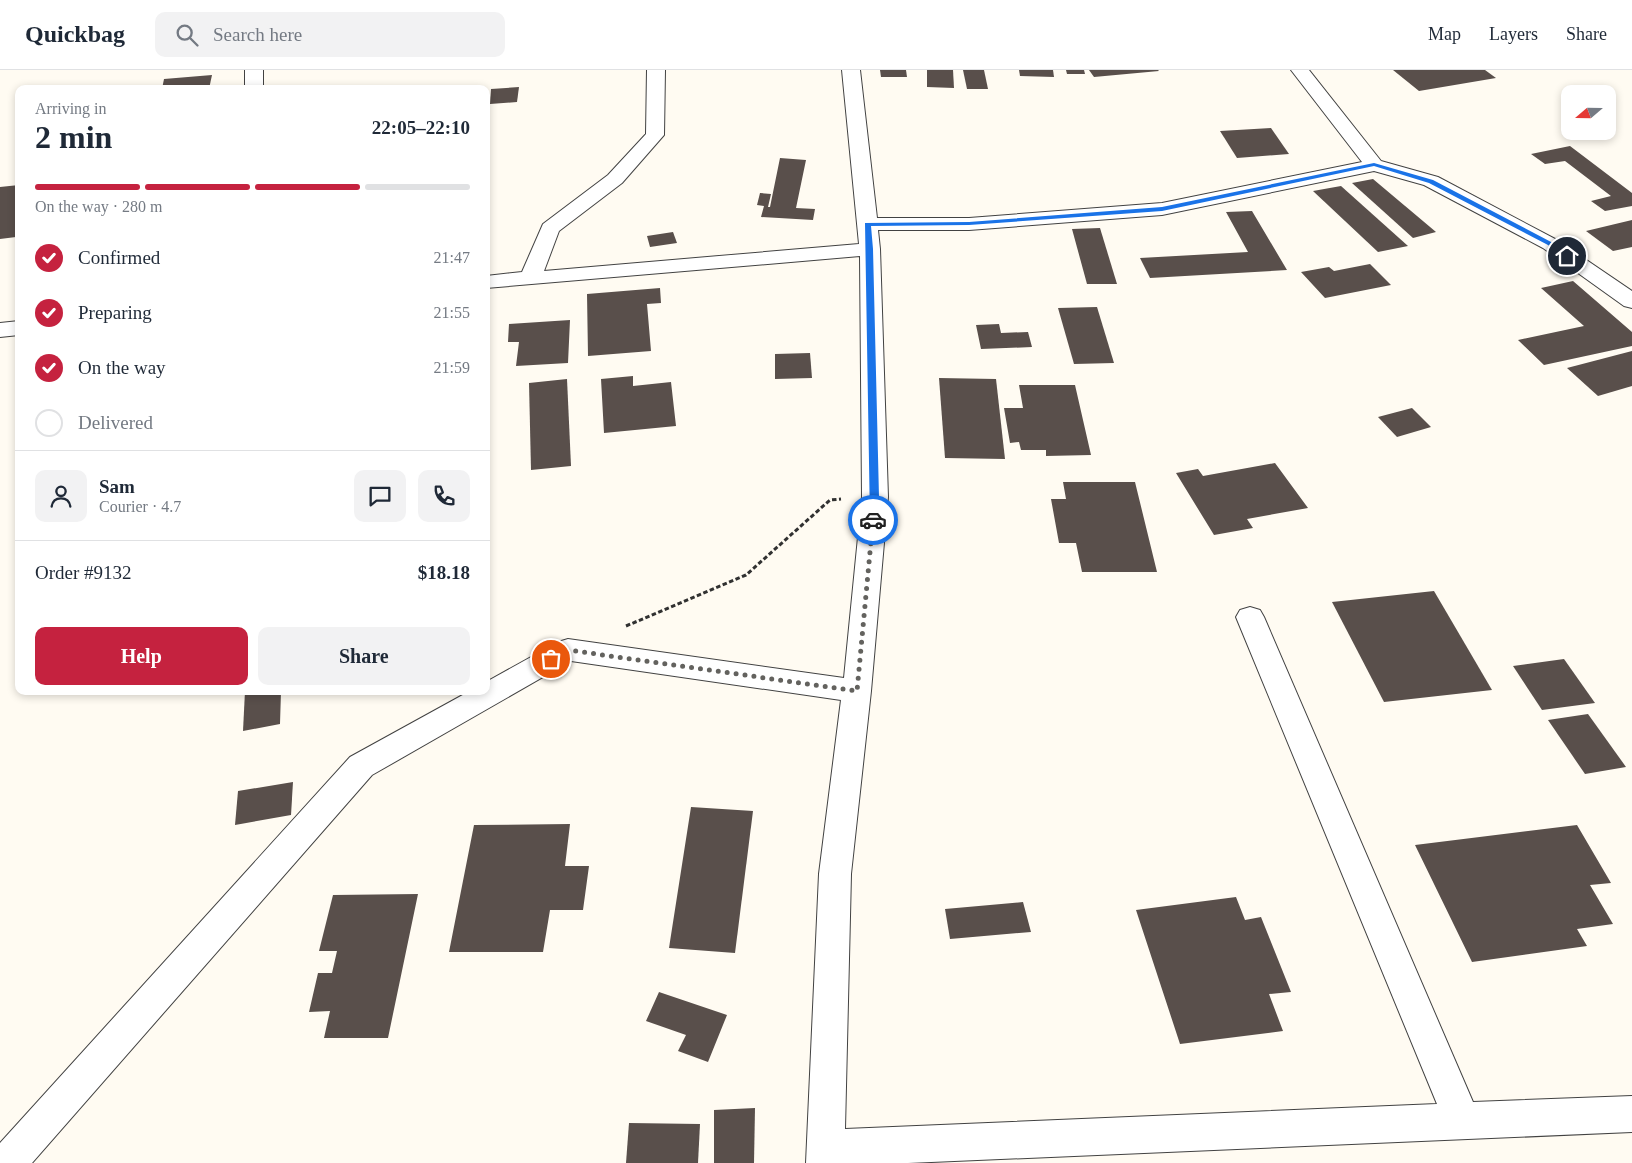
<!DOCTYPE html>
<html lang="en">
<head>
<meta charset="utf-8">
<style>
	:root { --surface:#fff; --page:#f2f2f3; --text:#1f2937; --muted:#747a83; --line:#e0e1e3; --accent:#c5223f }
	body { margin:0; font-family:Georgia,serif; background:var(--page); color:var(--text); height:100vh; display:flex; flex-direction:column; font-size:19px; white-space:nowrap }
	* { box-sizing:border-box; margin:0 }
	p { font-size:16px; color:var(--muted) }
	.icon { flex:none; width:28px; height:28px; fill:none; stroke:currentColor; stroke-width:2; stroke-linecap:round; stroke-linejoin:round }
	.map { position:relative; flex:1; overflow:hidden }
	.drawer { position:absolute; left:15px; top:15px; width:475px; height:610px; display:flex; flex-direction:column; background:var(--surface); border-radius:10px; box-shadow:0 2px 8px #0003 }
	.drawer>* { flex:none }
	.needle { width:32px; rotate:250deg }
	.buttons { position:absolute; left:1561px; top:15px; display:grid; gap:10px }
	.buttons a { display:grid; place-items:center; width:55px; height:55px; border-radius:10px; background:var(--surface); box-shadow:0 2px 8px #0003; font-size:25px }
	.pin { position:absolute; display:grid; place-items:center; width:42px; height:42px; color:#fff; margin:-21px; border:2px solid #fff; border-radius:50%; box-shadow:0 1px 5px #0007 }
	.courier { position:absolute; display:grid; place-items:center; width:50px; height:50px; margin:-25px; border:4px solid #1a73e8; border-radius:50%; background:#fff; color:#222; box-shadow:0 1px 6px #0007 }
	.overview em { font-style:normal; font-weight:700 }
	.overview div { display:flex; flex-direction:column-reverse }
	.overview { display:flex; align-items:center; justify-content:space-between; height:85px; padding:0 20px }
	h1 { font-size:32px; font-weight:700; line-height:38px }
	.bar { display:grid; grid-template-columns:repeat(4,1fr); gap:8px 5px; align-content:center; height:60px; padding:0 20px }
	.bar i { height:6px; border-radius:4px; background:var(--line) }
	.bar .on { background:var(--accent) }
	.bar p { grid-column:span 4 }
	.line { display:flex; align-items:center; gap:12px; padding:0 20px; border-top:1px solid var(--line) }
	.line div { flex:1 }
	.round { display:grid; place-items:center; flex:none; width:52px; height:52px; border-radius:10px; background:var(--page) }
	ol { padding:0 20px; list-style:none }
	li { display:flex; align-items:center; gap:15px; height:55px }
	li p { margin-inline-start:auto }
	li .icon { padding:5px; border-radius:50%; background:var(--accent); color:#fff; stroke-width:4 }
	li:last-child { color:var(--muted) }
	li i { width:28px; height:28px; border:2px solid var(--line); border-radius:50% }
	.button { display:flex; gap:10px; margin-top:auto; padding:10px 20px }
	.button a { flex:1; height:58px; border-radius:10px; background:var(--accent); color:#fff; font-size:20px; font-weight:700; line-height:58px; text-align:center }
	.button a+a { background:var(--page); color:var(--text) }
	header { display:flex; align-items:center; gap:30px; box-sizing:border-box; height:70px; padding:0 25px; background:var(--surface); border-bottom:1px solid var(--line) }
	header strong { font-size:24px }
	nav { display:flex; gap:28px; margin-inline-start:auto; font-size:18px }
	.search { width:350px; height:45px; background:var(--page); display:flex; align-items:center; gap:12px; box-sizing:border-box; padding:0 18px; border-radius:10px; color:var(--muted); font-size:19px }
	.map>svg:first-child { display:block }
	.building { fill:#594f4b }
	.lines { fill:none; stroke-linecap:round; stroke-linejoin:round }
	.street-casing { stroke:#424242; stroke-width:2 }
	.path { stroke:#313131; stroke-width:3; stroke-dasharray:4.5 2.5; stroke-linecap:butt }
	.street { fill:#fff; fill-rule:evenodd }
	.route { fill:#1a73e8 }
	.done { stroke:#63625e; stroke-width:5; stroke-dasharray:0 9 }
</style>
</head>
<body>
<header>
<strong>Quickbag</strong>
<div class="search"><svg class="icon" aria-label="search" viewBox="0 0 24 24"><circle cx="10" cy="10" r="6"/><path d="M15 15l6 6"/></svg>Search here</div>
<nav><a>Map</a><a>Layers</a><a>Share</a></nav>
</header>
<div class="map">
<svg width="1632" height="1093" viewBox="0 0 1632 1093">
	<rect width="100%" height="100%" fill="#fffbf2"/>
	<!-- building -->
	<g class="building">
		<path d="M880,0h26l1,7h-26z"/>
		<path d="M927,0h26l1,18 -27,-1z"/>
		<path d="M963,0h21l4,19h-21z"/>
		<path d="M1019,0h34l1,7 -34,-1z"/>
		<path d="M1066,0h18l1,4h-18z"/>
		<path d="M1089,0h69l1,1 -65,6z"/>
		<path d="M1393,0h92l11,8 -77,13z"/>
		<path d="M212,5l-3,14h-47l2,-10z"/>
		<path d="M519,17l-2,15 -27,2 1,-15z"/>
		<path d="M1271,58l18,26 -52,4 -17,-27z"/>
		<path d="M1570,76l62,47v13l-27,5 -14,-10 20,-5 -46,-35 -20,3 -14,-10z"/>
		<path d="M780,88l26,2 -10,48 19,1 -2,11 -52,-3 3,-11 -7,-1 3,-12 11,1 -3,13h2z"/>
		<path d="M1373,109l63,53 -23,6 -61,-55z"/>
		<path d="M19,115v45l-3,7 -16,2v-52z"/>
		<path d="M1341,116l67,60 -30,6 -65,-61z"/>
		<path d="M1252,141l35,59 -137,8 -10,-20 108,-6 -22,-40z"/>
		<path d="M1632,150v27l-19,4 -27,-20z"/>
		<path d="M1100,158l17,56h-30l-15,-55z"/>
		<path d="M673,162l4,11 -27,4 -3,-11z"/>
		<path d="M1370,194l21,21 -66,13 -24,-26 28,-5 5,4z"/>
		<path d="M1573,211l59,51v14l-88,19 -26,-25 66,-14 -43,-38z"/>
		<path d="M660,218l1,15 -14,1 4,47 -63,5 -1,-62z"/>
		<path d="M1097,237l17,56 -40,1 -16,-56z"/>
		<path d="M570,250l-2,43 -52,3 3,-24h-11l1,-18z"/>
		<path d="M999,254l2,9 27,-1 4,15 -51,2 -5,-24z"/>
		<path d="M1632,281v35l-34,10 -31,-28z"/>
		<path d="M810,283l2,25 -37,1v-25z"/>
		<path d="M633,306v10l38,-4 5,44 -72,7 -3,-54z"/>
		<path d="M939,308l57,1 9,80 -60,-1z"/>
		<path d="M567,309l4,87 -40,4 -2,-87z"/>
		<path d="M1019,315h56l16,70 -45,1v-6h-25l-2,-8 -9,1 -6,-35h19z"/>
		<path d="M1412,338l19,19 -34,10 -19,-20z"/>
		<path d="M1275,393l33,45 -61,11 6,9 -39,7 -38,-62 22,-4 5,7z"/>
		<path d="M1063,412h72l22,90h-75l-6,-29h-17l-8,-44h15z"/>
		<path d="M1434,521l58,99 -108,12 -52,-100z"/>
		<path d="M1564,589l31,44 -53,7 -29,-44z"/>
		<path d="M245,621h36l-1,33 -37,7z"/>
		<path d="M1588,644l38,53 -41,7 -37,-54z"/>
		<path d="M293,712l-2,33 -56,10 3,-34z"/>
		<path d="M691,737l62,4 -18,142 -66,-5z"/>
		<path d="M570,754l-5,42h24l-6,44h-33l-7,42h-94l25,-127z"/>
		<path d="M1577,755l34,58 -21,2 23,39 -36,5 10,17 -115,16 -57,-117z"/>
		<path d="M418,824l-30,144h-64l6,-27 -21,1 9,-39h14l5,-22h-18l14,-56z"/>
		<path d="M1236,827l9,23 16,-3 30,75 -22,2 14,37 -103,13 -44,-134z"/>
		<path d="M1023,832l8,30 -81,7 -5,-30z"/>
		<path d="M659,922l68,23 -19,47 -30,-11 8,-16 -40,-14z"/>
		<path d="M755,1038l-1,55h-40v-53z"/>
		<path d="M629,1053l71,1 -2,39h-72z"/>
	</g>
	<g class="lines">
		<defs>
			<g id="street">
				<rect x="245" y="0" width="18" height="19"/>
				<path d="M647,0h18l-1,65 -42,48 -63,48 -15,40 315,-27 -17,-174h18l17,148h92l193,-15 200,-41 -71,-92h18l72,91 57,16 119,63 75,51v17l-8,-2 -81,-58 -119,-63 -50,-14 -212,44 -193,15h-91l2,19 8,248 -17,194 -20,183 -6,255 592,-25 -201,-487 4,-7 10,-3 10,3 4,7 209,485 159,-6v36l-724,31h-102l13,-289 22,-174 -270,-39 -199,114 -340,388h-32v-20l350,-386 120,-66h16v-9l72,-40 10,-3 276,39 18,-181 -2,-241 -374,32v-12l36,-4 21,-48 65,-49 38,-41z"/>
				<path d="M19,251v14l-19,2v-14z"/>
			</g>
		</defs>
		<!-- street casing -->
		<use href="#street" class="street-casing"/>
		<!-- path -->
		<path class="path" d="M626,556l120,-51 84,-75 11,-1"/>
		<!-- street -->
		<use href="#street" class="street"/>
	</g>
	<!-- route -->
	<path class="route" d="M1374,93l59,17 120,63 17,13 -5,1 -17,-12 -119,-62 -55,-17 -212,45 -193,14 -98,1 2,23 6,248 -2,23 -4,2h-3l-5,-299 104,-1 193,-15z"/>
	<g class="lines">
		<!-- done -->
		<path class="done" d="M551,589l17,-9 289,41 16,-171"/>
	</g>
</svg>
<div class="buttons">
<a><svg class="needle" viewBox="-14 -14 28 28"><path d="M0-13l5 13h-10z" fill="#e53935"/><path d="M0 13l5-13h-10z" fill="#747a83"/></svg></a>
</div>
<div class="pin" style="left:551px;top:589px;background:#ea580c"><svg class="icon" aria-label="bag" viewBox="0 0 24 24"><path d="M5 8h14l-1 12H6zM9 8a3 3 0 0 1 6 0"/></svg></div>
<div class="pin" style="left:1567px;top:186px;background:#1f2937"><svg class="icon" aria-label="home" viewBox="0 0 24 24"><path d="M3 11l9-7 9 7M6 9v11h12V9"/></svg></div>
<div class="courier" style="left:873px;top:450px"><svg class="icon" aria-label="car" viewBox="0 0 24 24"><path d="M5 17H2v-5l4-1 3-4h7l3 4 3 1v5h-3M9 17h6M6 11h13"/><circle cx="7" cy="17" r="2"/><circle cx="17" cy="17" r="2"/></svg></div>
<section class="drawer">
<div class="overview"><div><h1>2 min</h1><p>Arriving in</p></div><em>22:05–22:10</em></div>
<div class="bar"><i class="on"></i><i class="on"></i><i class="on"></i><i></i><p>On the way · 280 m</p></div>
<ol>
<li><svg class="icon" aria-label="check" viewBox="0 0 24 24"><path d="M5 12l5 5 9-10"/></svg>Confirmed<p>21:47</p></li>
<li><svg class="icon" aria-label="check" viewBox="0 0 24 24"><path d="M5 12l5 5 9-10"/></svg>Preparing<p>21:55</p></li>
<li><svg class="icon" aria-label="check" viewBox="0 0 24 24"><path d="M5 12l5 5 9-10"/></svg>On the way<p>21:59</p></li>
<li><i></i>Delivered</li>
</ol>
<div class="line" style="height:90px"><a class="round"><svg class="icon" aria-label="person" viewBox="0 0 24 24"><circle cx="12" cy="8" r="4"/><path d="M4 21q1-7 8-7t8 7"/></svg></a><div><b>Sam</b><p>Courier · 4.7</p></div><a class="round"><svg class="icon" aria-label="chat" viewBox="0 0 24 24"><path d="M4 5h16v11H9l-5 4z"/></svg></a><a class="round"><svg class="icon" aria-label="phone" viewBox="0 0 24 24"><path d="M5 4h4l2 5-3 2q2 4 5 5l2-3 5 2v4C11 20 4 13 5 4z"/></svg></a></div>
<div class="line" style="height:65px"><div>Order #9132</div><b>$18.18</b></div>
<div class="button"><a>Help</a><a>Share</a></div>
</section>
</div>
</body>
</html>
